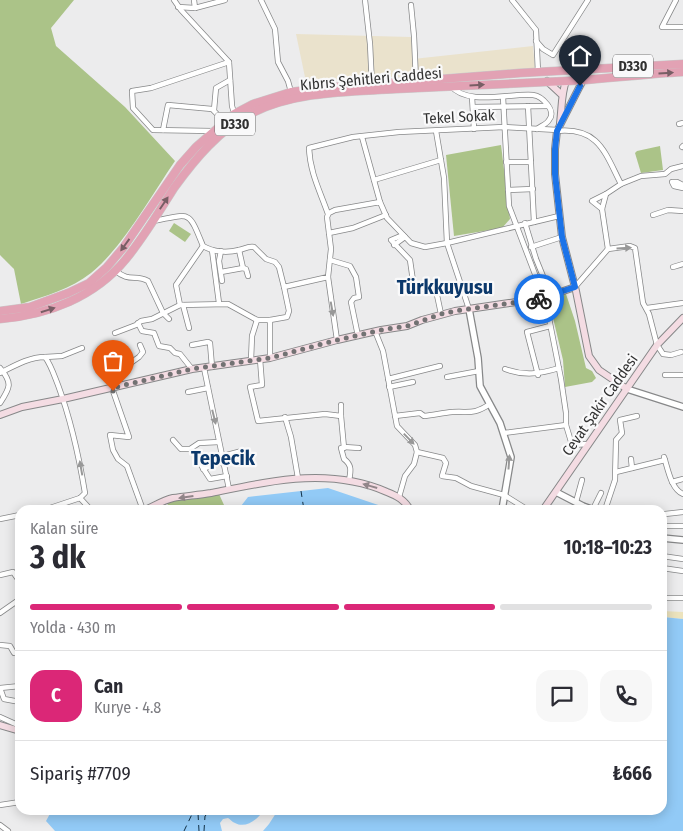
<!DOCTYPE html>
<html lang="tr">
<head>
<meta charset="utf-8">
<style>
	:root { --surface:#fff; --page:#f7f7f7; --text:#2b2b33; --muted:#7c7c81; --line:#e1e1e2; --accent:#db2777 }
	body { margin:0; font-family:"Fira Sans Condensed",sans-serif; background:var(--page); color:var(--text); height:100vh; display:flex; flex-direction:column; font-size:19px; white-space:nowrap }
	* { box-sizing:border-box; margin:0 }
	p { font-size:16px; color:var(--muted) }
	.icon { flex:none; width:28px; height:28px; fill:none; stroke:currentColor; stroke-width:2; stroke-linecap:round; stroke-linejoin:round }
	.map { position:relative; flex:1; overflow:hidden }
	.side { position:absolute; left:15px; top:505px; width:652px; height:310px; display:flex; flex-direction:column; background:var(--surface); border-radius:15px; box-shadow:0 2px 12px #0003 }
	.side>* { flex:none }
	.pin { position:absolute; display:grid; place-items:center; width:42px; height:42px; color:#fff; margin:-51px -21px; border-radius:50% 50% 50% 0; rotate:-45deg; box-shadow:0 0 5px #0007 }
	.pin .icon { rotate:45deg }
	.courier { position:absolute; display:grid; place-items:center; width:50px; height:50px; margin:-25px; border:4px solid #1a73e8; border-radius:50%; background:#fff; color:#222; box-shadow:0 1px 6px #0007 }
	.headline em { font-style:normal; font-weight:700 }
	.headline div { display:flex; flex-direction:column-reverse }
	.headline { display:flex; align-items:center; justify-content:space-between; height:85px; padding:0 15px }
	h1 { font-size:32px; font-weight:700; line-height:38px }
	.bar { display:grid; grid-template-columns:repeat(4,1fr); gap:8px 5px; align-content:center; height:60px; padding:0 15px }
	.bar i { height:6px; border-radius:4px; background:var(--line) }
	.bar .current { background:var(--accent) }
	.bar p { grid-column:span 4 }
	.line { display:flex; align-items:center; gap:12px; padding:0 15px; border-top:1px solid var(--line) }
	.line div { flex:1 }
	.round { display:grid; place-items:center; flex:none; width:52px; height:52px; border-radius:15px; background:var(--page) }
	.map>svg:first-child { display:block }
	.commercial { fill:#eae2cc }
	.green { fill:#abc388 }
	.sand { fill:#ece3bd }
	.water { fill:#92caf6 }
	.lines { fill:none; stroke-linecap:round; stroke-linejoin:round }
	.ferry { stroke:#113046; stroke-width:1; stroke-dasharray:6 5; stroke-linecap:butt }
	.minor-casing { stroke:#878889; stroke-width:6 }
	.tertiary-casing { stroke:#878889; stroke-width:8 }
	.secondary-casing { stroke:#878889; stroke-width:8 }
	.trunk-casing { stroke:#c9c9c9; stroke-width:9 }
	.minor { stroke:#fff; stroke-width:4.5 }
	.tertiary { stroke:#fff; stroke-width:5.5 }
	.secondary { stroke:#f4dce3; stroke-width:6 }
	.trunk { stroke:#e2a2b4; stroke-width:8 }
	.oneway { fill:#785e65 }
	.oneway2 { fill:#989898 }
	.oneway3 { fill:#92868a }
	.done { stroke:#727273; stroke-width:5; stroke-dasharray:0 9 }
	.route { stroke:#1a73e8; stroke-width:6 }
	.labels { text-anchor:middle; stroke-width:4.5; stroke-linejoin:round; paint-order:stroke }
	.shield { fill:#f9f9fa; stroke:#6d6d6d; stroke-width:1 }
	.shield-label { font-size:14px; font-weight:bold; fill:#313131 }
	.street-label { font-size:15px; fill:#313131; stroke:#f9f9fa }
	.district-label { font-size:20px; font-weight:bold; fill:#0b386b; stroke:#f9f9fa }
</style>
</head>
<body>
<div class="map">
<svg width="683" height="831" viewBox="0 0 683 831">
	<rect width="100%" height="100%" fill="#ececed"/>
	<!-- commercial -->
	<path class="commercial" d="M296,34l115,3 2,22 120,-13 2,23 -229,13z"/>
	<!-- green -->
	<g class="green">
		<path d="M0,0h74l-23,28 5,18 69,61 50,54c-24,35 -52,86 -84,112 -20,16 -46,23 -70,31l-7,-35 -14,-14z"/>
		<path d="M501,145l9,74 -8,9 -48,8 -8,-81z"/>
		<path d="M660,146l3,24 -22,3 -6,-20 2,-2z"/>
		<path d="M174,223l17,11 -6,8 -16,-11z"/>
		<path d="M564,293l2,1 9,27 11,47 6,3 4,7 -4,4 -27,5 -2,-27 -14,-59z"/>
		<path d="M219,494l5,11 -49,5 -8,-6 2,-2z"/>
	</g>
	<!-- sand -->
	<path class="sand" d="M662,611l21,1v7l-20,-2z"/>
	<!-- water -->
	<g class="water">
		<path d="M328,488l65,22h-172l20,-4 7,-9z"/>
		<path d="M663,617l20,2v212h-420l6,-7 9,-14h384z"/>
		<path d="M52,810h212c-6,9 -18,19 -29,13 -3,-1 -5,-4 -7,-5l-5,1 -3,4 2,8h-167l-9,-10z"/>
	</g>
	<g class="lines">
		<!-- ferry -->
		<g class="ferry">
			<path d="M301,491l3,19"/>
			<path d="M184,831l10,-21"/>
			<path d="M199,831l-1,-18 3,-3"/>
			<path d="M204,831l1,-15 7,-6"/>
		</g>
		<defs>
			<g id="minor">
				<path d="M174,0l7,10 48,52 3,44 5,17"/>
				<path d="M194,0l1,8"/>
				<path d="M261,0l14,29 3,33 10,19 3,11"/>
				<path d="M365,0l5,44 2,41"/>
				<path d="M512,0l24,30 2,42"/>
				<path d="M676,0l-14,27h21"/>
				<path d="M411,5l3,31 2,45"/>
				<path d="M178,7l17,1 30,-8"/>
				<path d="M536,41l7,8 10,6 35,-55"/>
				<path d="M451,86c16,20 59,7 82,9 9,1 24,16 16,25 -2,4 -8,6 -12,9"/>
				<path d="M472,97l2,32"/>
				<path d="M503,97l6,109 37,97 15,76 5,34v12"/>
				<path d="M528,106l6,116"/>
				<path d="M473,107l75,-1"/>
				<path d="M214,110l2,-22 14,-8"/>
				<path d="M679,124l4,-1"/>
				<path d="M163,130l5,-25 44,4 13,13"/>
				<path d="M213,131l-60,-1 -20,-22 -1,-17 19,-3 78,-26"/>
				<path d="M436,131l8,47 3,65 22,66"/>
				<path d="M557,131c42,-4 48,22 64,53"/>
				<path d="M362,137l18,65"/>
				<path d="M682,147l1,-1"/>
				<path d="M506,162h25"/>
				<path d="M374,180l67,-20"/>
				<path d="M683,185l-6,-3h-5l2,4 9,2"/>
				<path d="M508,190l25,-1"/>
				<path d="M602,209l-10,-8 14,-7"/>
				<path d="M328,214c-8,-23 -18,-41 -19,-66l44,-11 46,-5 105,-5 54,3"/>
				<path d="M653,215l15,-5 15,1"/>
				<path d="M153,221c38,-7 35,-12 50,25 10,6 24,7 36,4 5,-1 9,-4 15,-3l12,12 9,3 4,5 5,20 44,-10 3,-28 -4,-32 2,-4 6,-3 45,-8 7,16 24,25 14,4 22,-4 112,-27"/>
				<path d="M525,223l11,36 15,37"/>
				<path d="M329,233l24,-5 33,-13"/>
				<path d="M403,235l-12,5 19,20 4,28 20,2 3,5 4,19"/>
				<path d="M394,245l11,-8"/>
				<path d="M531,247l31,-10"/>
				<path d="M608,249l-6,-40 4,-15 15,-10 20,-8 24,-2 6,-5 12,-3"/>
				<path d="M212,250l7,53"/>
				<path d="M239,250l4,18"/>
				<path d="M221,251l-2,10 3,20"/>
				<path d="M330,260l20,6 6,11 3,20 -5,1 -3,4 7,34"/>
				<path d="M673,267l10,-3"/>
				<path d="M115,270c14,13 20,4 33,11l15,32 6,6"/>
				<path d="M221,272l22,-4 3,1 2,7"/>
				<path d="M328,277l9,63"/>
				<path d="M575,287l33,-38 22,-3 5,2 8,55 6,11 8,31 6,9 8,1 10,-3"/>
				<path d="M180,305l-4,-20 27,-39"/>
				<path d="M183,305l6,23"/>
				<path d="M647,308l36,-5"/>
				<path d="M138,323l4,8 12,2 5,13 11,2 5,5 5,1 12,15"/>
				<path d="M375,331l8,20 14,75 18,19 2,7 -3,12 -9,12 -6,21"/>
				<path d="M115,333l21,-8 5,-4 11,-2 28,-14 48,-1 29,16h13l17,-3 2,-6 -5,-24"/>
				<path d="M192,345l16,-3 2,1 2,24"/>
				<path d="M45,357l17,-1 20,-8"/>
				<path d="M270,358v-38"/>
				<path d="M260,359l2,26 -12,2 8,34 67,-7 16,2v-11"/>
				<path d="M251,360l1,-24 5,-16"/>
				<path d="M125,367l14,-10 4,-5 -3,-7"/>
				<path d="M0,368c13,15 10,20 0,35"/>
				<path d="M204,368l25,121"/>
				<path d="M505,369c19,7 35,5 54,-1"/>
				<path d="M0,373c14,-7 29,-16 45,-16 6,8 9,18 13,28 13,35 21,72 27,108l-5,5 11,12"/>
				<path d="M538,375l-11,-43 23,-6"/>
				<path d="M665,375h18"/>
				<path d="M447,377l32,-6"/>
				<path d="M388,379l52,-13"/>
				<path d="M389,387l24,-5"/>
				<path d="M112,388l17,49 -19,-2 3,15 5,9 9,7 16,44"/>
				<path d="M188,392l20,-4"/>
				<path d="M341,416l3,32h-3l3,11c8,6 7,12 5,21"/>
				<path d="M395,416l25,-3 4,3c9,-1 19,-3 28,-4 18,-1 21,3 38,-8"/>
				<path d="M285,417l6,20 7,41"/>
				<path d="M504,433l62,-8 6,20 16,-1"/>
				<path d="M173,440l8,9h9l9,-6 20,-1"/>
				<path d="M344,447l15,1"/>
				<path d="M417,452l26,6 3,5 -4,13 14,2 15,8 33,9 24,15"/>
				<path d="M223,456l19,-5"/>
				<path d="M664,457c4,12 7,32 19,37"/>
				<path d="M631,459l1,9"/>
				<path d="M201,465l9,14 17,-3"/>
				<path d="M203,469l21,-8"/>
				<path d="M616,472l49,-12"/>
				<path d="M672,482l11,-3"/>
				<path d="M576,502l6,-22"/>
				<path d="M593,509l8,-16"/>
				<path d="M44,510l36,-12"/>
				<path d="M605,510l10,-30 1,-40 6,-7 -2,-13 17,-4"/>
				<path d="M665,514l18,-2"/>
				<path d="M0,519l20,-4"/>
				<path d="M665,526h18"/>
				<path d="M662,556l21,3"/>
				<path d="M662,568l21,3"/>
				<path d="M0,575l13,-3 7,10"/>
				<path d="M662,598h21"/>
				<path d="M0,613l20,-14"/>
				<path d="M0,645l10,1 4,7h4l2,-3"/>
				<path d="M20,686l-20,2 4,11 16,3"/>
				<path d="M0,717l20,9"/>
				<path d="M0,805l20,-3"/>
				<path d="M0,825l8,6"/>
			</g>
			<g id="tertiary">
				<path d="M469,309l9,49 2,28 20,37 11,34 -9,53"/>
				<path d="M627,389l56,18"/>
				<path d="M556,492l27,14 11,4"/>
				<path d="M662,538l21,2"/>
			</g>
			<g id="secondary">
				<path d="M583,80l-26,51 -2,18v25l7,63 14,54 13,65 10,14 28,19"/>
				<path d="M547,81l14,13"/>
				<path d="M560,123c2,-15 1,-28 6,-42"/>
				<path d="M0,415l22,-8 41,-8 129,-30 78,-11 67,-18 44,-10 26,-4 15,-6 33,-9 88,-13 32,-11"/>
				<path d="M145,510c9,-4 19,-10 28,-12 13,-2 26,-3 38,-5 60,-12 118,-26 176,-1 10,4 18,8 23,18"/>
				<path d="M543,510l114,-165 26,-27"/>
				<path d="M0,725l20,6"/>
			</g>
			<g id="trunk">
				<path d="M0,311l30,-4 38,-14 21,-10 18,-16 16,-19 57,-83 16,-18 38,-33 19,-10 38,-12 31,-4 198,-15 163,-9"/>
				<path d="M0,319c48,-4 95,-22 126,-60 18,-22 33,-47 48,-71 21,-29 45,-58 78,-75 44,-22 96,-21 144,-24 57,-3 114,-5 171,-8 39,-2 77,-7 116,-9"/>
			</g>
		</defs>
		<!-- minor casing -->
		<use href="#minor" class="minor-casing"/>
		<!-- tertiary casing -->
		<use href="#tertiary" class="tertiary-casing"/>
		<!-- secondary casing -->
		<use href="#secondary" class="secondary-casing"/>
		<!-- trunk casing -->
		<use href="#trunk" class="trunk-casing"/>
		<!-- minor -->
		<use href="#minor" class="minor"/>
		<!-- tertiary -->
		<use href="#tertiary" class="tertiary"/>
		<!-- secondary -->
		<use href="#secondary" class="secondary"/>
		<!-- trunk -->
		<use href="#trunk" class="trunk"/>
	</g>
	<!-- one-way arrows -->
	<defs><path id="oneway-solid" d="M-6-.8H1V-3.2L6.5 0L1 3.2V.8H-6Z" transform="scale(1.25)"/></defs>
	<g class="oneway">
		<use href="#oneway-solid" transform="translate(666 73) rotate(-3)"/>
		<use href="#oneway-solid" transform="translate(477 85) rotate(-3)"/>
		<use href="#oneway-solid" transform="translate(164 203) rotate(-56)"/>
		<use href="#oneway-solid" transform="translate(125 245) rotate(126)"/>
		<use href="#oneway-solid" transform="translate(48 310) rotate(-17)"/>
	</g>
	<g class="oneway2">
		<use href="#oneway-solid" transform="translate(624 248) rotate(-4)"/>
		<use href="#oneway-solid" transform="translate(332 309) rotate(80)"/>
		<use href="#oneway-solid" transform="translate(214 417) rotate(76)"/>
		<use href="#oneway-solid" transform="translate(409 439) rotate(46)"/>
		<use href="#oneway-solid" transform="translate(509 462) rotate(-86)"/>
		<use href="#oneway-solid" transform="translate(81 468) rotate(-100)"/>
	</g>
	<g class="oneway3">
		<use href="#oneway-solid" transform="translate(370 486) rotate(-164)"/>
		<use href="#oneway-solid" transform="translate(186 497) rotate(172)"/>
	</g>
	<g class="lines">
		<!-- done -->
		<path class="done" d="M113,391l-1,-3 80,-19 78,-11 67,-18 44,-10 26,-4 34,-12 14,-3 84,-12"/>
		<!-- route -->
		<path class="route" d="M539,299l36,-12 -13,-50 -7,-63v-25l2,-18 23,-45"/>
	</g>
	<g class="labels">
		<!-- shield labels -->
		<g class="shield">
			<rect x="613" y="54.5" width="40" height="23" rx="4"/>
			<rect x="215" y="112.5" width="40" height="23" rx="4"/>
		</g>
		<g class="shield-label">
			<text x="633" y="71">D330</text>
			<text x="235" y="129">D330</text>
		</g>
		<!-- street labels -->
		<g class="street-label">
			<text transform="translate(371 79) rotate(-5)" y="5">Kıbrıs Şehitleri Caddesi</text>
			<text transform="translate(459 117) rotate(-3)" y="5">Tekel Sokak</text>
			<text transform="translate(600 405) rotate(-55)" y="5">Cevat Şakir Caddesi</text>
		</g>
		<!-- district labels -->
		<g class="district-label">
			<text x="445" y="294">Türkkuyusu</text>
			<text x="223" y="465">Tepecik</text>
		</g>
	</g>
</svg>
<div class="pin" style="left:113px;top:391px;background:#ea580c"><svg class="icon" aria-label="bag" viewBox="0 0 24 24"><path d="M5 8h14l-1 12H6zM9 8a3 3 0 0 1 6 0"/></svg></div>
<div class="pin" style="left:580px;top:86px;background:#1f2937"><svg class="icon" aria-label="home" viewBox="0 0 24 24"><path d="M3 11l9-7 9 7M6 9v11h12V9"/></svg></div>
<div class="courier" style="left:539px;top:299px"><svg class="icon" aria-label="bike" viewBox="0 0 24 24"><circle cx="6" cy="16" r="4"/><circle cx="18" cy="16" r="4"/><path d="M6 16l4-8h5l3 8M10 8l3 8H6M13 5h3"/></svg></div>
<section class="side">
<div class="headline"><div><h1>3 dk</h1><p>Kalan süre</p></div><em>10:18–10:23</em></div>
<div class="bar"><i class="current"></i><i class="current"></i><i class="current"></i><i></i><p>Yolda · 430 m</p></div>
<div class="line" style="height:90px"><b class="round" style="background:var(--accent);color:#fff">C</b><div><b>Can</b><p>Kurye · 4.8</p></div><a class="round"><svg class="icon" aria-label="chat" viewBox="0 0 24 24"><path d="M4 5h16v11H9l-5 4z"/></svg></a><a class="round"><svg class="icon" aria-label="phone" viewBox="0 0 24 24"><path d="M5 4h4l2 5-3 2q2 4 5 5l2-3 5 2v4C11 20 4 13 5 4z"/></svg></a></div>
<div class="line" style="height:65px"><div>Sipariş #7709</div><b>₺666</b></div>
</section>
</div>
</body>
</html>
